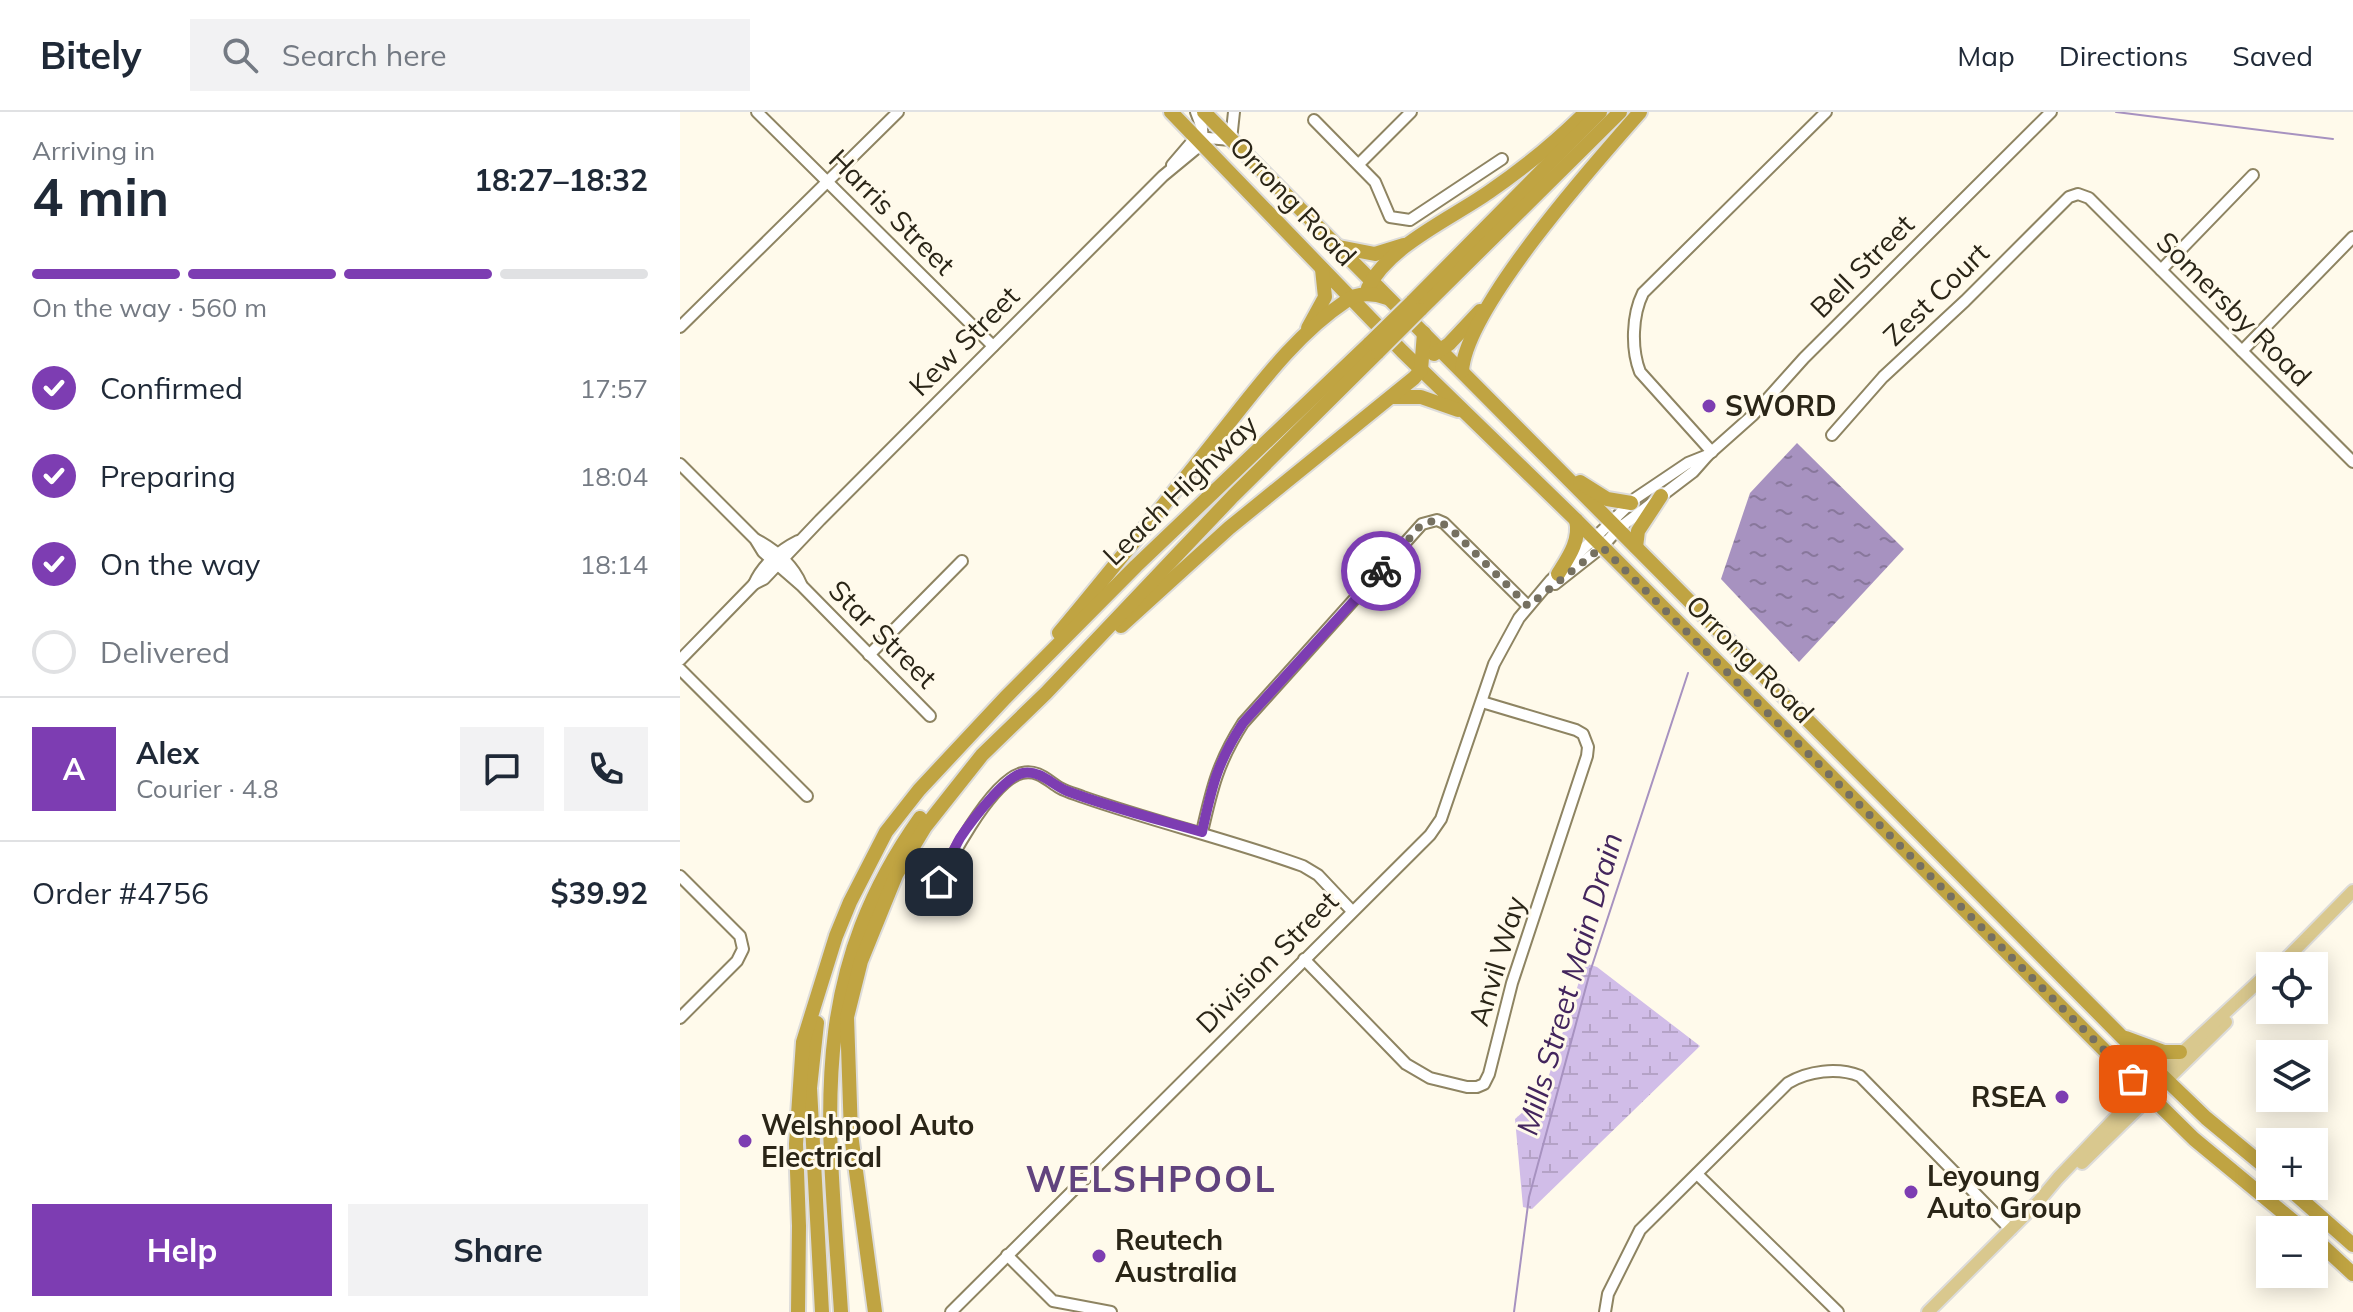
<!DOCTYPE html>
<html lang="en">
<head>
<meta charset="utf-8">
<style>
	:root { --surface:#fff; --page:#f2f2f3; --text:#1f2937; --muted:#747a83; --line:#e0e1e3; --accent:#7d3db2 }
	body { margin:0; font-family:Mulish,sans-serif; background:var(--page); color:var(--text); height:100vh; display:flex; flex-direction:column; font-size:30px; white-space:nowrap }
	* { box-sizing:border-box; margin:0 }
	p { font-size:26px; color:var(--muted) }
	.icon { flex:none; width:44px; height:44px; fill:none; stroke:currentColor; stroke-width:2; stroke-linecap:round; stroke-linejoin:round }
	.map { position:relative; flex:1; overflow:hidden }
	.panel { display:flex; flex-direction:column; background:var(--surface); width:680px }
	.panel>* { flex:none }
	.controls { position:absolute; left:1576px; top:840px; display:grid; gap:16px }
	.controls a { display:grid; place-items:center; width:72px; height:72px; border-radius:0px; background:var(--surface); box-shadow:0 4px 20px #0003; font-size:40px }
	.pin { position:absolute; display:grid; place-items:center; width:68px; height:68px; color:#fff; margin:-34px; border-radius:16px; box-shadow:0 4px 12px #0006 }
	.courier { position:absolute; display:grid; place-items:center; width:80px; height:80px; margin:-40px; border:6px solid #7d3db2; border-radius:50%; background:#fff; color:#222; box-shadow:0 2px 10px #0007 }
	.summary em { font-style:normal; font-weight:700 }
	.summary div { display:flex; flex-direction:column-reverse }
	.summary { display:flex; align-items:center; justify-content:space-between; height:136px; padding:0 32px }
	h1 { font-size:52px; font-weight:700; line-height:60px }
	.bar { display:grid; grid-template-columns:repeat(4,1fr); gap:12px 8px; align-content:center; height:96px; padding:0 32px }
	.bar i { height:10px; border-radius:6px; background:var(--line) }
	.bar .on { background:var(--accent) }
	.bar p { grid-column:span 4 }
	.line { display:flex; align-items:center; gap:20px; padding:0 32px; border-top:2px solid var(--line) }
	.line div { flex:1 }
	.round { display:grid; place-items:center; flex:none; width:84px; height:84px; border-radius:0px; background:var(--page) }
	ol { padding:0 32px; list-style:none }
	li { display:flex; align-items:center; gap:24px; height:88px }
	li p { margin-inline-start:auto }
	li .icon { padding:8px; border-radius:50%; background:var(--accent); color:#fff; stroke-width:4 }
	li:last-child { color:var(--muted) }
	li i { width:44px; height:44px; border:4px solid var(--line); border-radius:50% }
	.action { display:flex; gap:16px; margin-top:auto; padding:16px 32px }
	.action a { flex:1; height:92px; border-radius:0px; background:var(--accent); color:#fff; font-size:32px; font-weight:700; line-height:92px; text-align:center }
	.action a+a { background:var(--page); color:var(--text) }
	header { display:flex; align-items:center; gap:48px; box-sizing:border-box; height:112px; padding:0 40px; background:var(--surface); border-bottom:2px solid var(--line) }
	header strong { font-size:38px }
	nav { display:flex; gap:44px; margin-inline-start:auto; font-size:28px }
	.search { width:560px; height:72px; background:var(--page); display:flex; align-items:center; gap:20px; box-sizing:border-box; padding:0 28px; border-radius:0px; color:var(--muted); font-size:30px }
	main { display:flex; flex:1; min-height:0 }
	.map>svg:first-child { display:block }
	.wetland { fill:url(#wetland-marsh) }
	.water { fill:url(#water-ripples) }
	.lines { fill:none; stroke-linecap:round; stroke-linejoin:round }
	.stream { stroke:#a792c0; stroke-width:2 }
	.minor-casing { stroke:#8e8462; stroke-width:14 }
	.major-casing { stroke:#dddcda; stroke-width:16 }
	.highway-casing { stroke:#dddcda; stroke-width:18 }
	.minor { stroke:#fff; stroke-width:10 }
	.major { stroke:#d9c88e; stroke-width:12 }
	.highway { stroke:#c0a442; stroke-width:14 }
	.highway-bridge-casing { stroke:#dddcda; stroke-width:18; stroke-linecap:butt }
	.highway-bridge { stroke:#c0a442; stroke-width:14 }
	.done { stroke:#757061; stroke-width:8; stroke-dasharray:0 14.4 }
	.route { stroke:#7d3db2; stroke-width:10 }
	.poi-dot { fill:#7d3db2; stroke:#fffaeb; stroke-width:3 }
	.labels { text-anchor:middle; stroke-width:6; stroke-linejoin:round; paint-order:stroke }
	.street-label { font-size:28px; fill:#2a2517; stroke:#fffaeb }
	.poi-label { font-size:28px; font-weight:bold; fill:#2a2517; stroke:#fffaeb; text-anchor:start }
	.water-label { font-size:30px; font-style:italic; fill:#43255d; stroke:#fffaeb }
	.district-label { font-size:36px; font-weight:bold; letter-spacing:2px; fill:#61437e; stroke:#fffaeb }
</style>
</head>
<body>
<header>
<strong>Bitely</strong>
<div class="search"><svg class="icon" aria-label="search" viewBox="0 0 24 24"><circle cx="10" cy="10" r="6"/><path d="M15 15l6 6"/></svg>Search here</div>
<nav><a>Map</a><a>Directions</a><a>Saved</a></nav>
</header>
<main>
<section class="panel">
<div class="summary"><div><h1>4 min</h1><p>Arriving in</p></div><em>18:27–18:32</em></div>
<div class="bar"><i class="on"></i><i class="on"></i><i class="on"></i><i></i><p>On the way · 560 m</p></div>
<ol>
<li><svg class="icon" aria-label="check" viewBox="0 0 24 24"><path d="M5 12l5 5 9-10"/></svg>Confirmed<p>17:57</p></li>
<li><svg class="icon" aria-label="check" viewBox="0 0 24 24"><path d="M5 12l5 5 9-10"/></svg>Preparing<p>18:04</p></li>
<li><svg class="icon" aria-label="check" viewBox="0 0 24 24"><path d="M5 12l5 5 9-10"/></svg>On the way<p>18:14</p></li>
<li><i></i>Delivered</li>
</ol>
<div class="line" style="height:144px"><b class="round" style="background:var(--accent);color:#fff">A</b><div><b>Alex</b><p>Courier · 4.8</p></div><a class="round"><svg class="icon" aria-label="chat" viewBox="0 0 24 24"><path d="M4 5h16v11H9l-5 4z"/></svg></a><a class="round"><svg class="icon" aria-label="phone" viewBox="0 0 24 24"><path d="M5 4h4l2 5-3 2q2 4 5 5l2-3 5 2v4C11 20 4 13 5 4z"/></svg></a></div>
<div class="line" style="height:104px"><div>Order #4756</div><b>$39.92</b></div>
<div class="action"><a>Help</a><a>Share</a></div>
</section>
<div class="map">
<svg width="1673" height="1200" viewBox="0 0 1673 1200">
	<defs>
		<pattern id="wetland-marsh" width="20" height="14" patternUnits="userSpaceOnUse" patternTransform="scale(2)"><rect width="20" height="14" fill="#d1bde8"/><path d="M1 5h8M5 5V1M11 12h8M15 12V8" fill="none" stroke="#b4a2c6"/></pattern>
		<pattern id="water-ripples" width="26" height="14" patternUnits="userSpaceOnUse" patternTransform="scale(2)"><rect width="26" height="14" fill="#a792c0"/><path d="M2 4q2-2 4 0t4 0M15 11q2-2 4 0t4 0" fill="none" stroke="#88779b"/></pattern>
	</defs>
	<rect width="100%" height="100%" fill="#fffaeb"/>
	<!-- wetland -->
	<path class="wetland" d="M905,851l12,4 103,79 -168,163 -9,-2 -8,-88 28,-25z"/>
	<!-- water -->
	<path class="water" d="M1117,331l107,106 -105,113 -78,-83 29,-86z"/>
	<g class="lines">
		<!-- stream -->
		<g class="stream">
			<path d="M1436,0l217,27"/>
			<path d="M834,1200l15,-115 61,-225 98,-299"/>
		</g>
		<defs>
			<g id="minor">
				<path d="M77,0l236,234"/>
				<path d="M634,8l61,62 15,35 20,3 92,-61"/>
				<path d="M679,52l52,-52"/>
				<path d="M492,53l24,-28 35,3 3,-28"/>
				<path d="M1481,158l92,-95"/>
				<path d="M0,215l218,-215"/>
				<path d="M1562,239l111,-114"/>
				<path d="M1152,323l51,-58 82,-76 104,-104 9,-3 11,4 264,264"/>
				<path d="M1032,340l-72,-80c-9,-23 -8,-57 3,-79l183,-181"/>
				<path d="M0,352l75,75 8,13 39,34 128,130"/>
				<path d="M77,428c18,10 36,25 44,44"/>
				<path d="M74,472c8,-19 26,-34 44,-43"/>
				<path d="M875,472l47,-37 16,-18 75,-57 15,-17 45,-40 51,-57 247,-246"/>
				<path d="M189,543l93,-94"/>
				<path d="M0,548l74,-76 10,-5 56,-59 343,-344 40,-33 -1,-15 -6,-16"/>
				<path d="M0,557l127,127"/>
				<path d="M522,720c10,-44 16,-70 41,-109l179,-199 15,-4 7,3 84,83"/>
				<path d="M0,764l60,60 3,13 -6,12 -57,57"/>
				<path d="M253,782c14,-29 57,-113 89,-121 16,-4 26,8 38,15 7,4 15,6 23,9 72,25 148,43 220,69l15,9 34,36"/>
				<path d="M624,847l102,105 24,14 37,9h10l7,-3 5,-10 23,-91 75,-227 1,-9 -5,-13 -7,-4 -94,-28"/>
				<path d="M1017,1062l141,138"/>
				<path d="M327,1143l46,46 58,11"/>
				<path d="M271,1200l479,-477 11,-16 53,-155 25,-46 32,-38 85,-82 52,-35 20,-8"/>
				<path d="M925,1200l3,-18 32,-64 148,-147c20,-12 49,-16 72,-7l151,154"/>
			</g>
			<g id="major">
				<path d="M1595,854l8,-4 70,-71"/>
				<path d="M1402,1051l144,-141"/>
				<path d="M1248,1200l110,-110 20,-24 85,-89 127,-118"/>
			</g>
			<g id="highway">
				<path d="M491,0l231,239 174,169 557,559 61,60 110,91"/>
				<path d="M524,0l918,925 84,81 64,53"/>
				<path d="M659,135l36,7 29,-9"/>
				<path d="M688,176c20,-42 84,-70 121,-96 35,-24 67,-50 97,-80"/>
				<path d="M732,190l188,-190"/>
				<path d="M740,198l200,-198"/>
				<path d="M628,216l17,-31 -3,-28"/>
				<path d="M754,242l15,-10 31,-33"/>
				<path d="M782,259c4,-63 133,-208 178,-259"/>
				<path d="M713,285h28l37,13"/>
				<path d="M900,370l27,17 24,4"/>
				<path d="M956,435l2,-16 23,-35"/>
				<path d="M878,462c10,-16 23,-34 18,-54"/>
				<path d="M441,514l108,-98 185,-150 7,-8 3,-37"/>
				<path d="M379,521c52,-62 103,-126 154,-190 40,-49 79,-106 133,-142 12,-9 28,-8 41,-3"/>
				<path d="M137,911l-7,65 12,224"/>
				<path d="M1446,926l38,14h16"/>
				<path d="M1606,1074l67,59"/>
				<path d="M1634,1126l39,36"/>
				<path d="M118,1200l1,-86 -3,-82 7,-102 33,-106 14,-34 36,-70 33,-42 86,-92 131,-132 234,-223"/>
				<path d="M161,1200c-12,-188 -37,-330 79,-494"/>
				<path d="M195,1200l-24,-178 -4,-117 14,-56 35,-86 29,-48 57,-72 64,-62 187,-197 145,-144"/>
			</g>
		</defs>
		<!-- minor casing -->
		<use href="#minor" class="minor-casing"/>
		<!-- major casing -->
		<use href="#major" class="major-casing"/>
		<!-- highway casing -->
		<use href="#highway" class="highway-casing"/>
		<!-- minor -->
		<use href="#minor" class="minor"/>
		<!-- major -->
		<use href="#major" class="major"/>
		<!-- highway -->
		<use href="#highway" class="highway"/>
		<defs>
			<g id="highway-bridge">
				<path d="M690,231l42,-41"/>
				<path d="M698,240l42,-42"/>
			</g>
		</defs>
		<!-- highway-bridge casing -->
		<use href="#highway-bridge" class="highway-bridge-casing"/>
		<!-- highway-bridge -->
		<use href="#highway-bridge" class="highway-bridge"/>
	</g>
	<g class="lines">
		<!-- done -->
		<path class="done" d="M701,459l41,-47 15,-4 14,9 77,77 74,-59 531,532"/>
		<!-- route -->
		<path class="route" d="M259,770c7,-14 13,-30 21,-44 10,-15 45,-62 63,-65 18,-3 29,12 44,18 44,17 90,28 135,41 10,-46 15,-69 41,-109l138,-152"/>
	</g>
	<!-- markers -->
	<g class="poi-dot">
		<circle cx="1029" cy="294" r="8"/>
		<circle cx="1382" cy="985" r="8"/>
		<circle cx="65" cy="1029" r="8"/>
		<circle cx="1231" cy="1080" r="8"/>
		<circle cx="419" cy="1144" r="8"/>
	</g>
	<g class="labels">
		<!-- street labels -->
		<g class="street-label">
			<text transform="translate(613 89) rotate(46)" y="10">Orrong Road</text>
			<text transform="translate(212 100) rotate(45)" y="10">Harris Street</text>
			<text transform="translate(1182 154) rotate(-45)" y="10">Bell Street</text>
			<text transform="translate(1256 182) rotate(-44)" y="10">Zest Court</text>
			<text transform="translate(1554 197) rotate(45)" y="10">Somersby Road</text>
			<text transform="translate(284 229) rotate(-45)" y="10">Kew Street</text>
			<text transform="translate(500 378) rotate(-44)" y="10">Leach Highway</text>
			<text transform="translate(203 522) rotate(45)" y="10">Star Street</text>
			<text transform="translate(1070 547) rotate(45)" y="10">Orrong Road</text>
			<text transform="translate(817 849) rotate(-73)" y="10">Anvil Way</text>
			<text transform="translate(587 850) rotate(-45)" y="10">Division Street</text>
		</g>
		<!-- poi labels -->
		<g class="poi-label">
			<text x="1045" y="304">SWORD</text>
			<text x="1366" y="995" text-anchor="end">RSEA</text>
			<text x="81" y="1023">Welshpool Auto<tspan x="81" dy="32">Electrical</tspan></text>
			<text x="1247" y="1074">Leyoung<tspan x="1247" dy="32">Auto Group</tspan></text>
			<text x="435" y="1138">Reutech<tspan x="435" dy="32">Australia</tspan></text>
		</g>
		<!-- water labels -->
		<g class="water-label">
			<text transform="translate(890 872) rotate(-74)" y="10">Mills Street Main Drain</text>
		</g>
		<!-- district labels -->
		<g class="district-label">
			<text x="471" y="1080">WELSHPOOL</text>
		</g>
	</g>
</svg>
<div class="controls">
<a><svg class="icon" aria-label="locate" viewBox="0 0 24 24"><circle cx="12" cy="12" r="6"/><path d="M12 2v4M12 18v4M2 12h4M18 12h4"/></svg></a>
<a><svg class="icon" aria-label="layers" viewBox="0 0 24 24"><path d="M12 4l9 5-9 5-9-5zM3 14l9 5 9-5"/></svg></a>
<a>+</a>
<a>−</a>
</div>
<div class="pin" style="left:1453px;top:967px;background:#ea580c"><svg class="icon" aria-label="bag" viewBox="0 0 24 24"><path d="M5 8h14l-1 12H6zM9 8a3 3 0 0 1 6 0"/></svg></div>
<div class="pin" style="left:259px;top:770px;background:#1f2937"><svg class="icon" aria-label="home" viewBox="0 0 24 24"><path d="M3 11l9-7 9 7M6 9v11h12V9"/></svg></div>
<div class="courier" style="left:701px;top:459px"><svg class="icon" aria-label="bike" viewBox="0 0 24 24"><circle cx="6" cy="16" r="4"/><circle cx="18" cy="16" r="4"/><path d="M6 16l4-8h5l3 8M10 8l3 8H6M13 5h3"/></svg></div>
</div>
</main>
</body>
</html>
